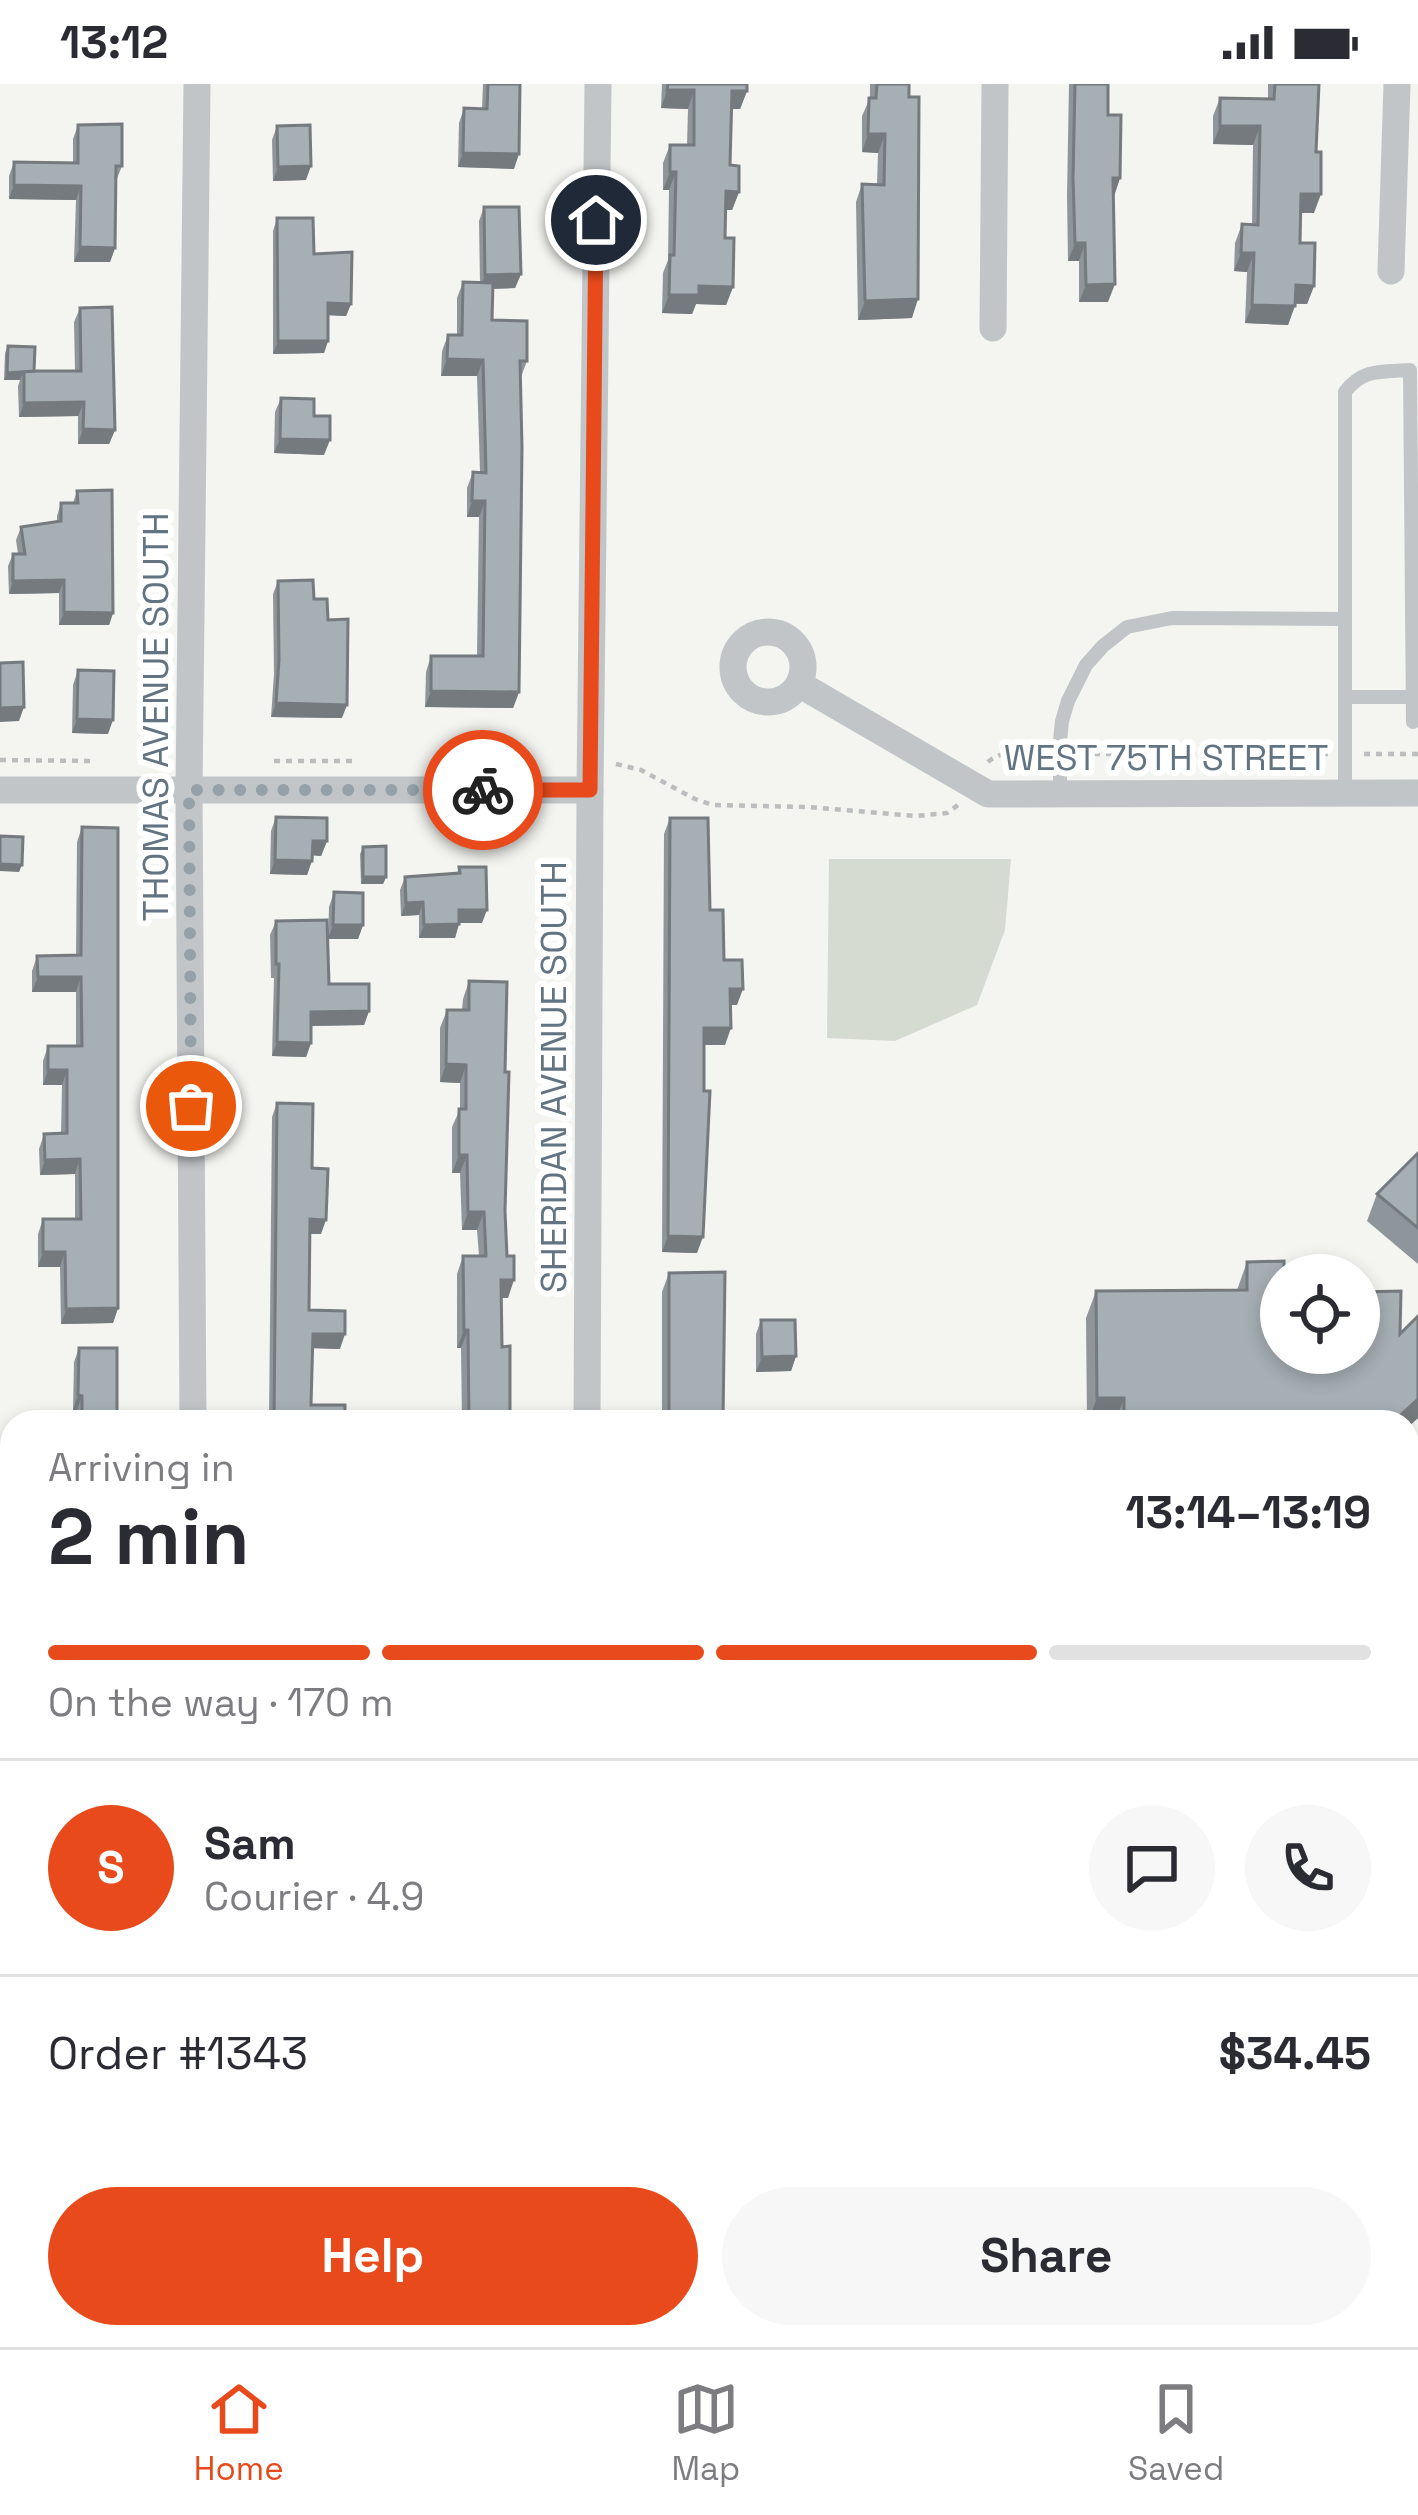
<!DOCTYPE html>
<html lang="en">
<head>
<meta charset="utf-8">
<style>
	:root { --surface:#fff; --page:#f7f7f7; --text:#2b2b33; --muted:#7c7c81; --line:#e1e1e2; --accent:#e84a1c }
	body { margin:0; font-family:"Space Grotesk",sans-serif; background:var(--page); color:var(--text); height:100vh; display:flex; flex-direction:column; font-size:45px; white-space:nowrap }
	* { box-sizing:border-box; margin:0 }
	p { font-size:39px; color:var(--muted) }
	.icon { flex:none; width:66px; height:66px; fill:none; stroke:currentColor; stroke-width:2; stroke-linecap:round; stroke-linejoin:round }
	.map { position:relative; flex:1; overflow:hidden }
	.drawer { position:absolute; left:0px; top:1326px; width:1419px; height:939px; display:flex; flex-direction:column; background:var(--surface); border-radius:36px 36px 0 0; box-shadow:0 6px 18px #0003 }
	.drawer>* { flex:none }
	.buttons { position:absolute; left:1260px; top:1170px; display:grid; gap:24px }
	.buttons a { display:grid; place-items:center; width:120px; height:120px; border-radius:50%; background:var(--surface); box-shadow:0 6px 18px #0003; font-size:60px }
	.pin { position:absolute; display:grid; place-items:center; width:102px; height:102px; color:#fff; margin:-51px; border:6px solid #fff; border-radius:50%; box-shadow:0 3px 12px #0007 }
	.courier { position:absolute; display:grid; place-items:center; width:120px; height:120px; margin:-60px; border:9px solid #e84a1c; border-radius:50%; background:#fff; color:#222; box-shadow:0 3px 15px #0007 }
	.headline em { font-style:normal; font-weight:700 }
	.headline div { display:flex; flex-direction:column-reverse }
	.headline { display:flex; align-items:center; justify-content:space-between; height:204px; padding:0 48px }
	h1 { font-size:78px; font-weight:700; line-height:90px }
	.bar { display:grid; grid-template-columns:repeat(4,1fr); gap:18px 12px; align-content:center; height:144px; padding:0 48px }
	.bar i { height:15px; border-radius:9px; background:var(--line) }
	.bar .current { background:var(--accent) }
	.bar p { grid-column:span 4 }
	.line { display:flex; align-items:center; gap:30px; padding:0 48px; border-top:3px solid var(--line) }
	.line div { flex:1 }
	.round { display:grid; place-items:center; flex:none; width:126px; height:126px; border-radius:63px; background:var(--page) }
	.primary-button { display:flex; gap:24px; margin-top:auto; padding:24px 48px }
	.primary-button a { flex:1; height:138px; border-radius:72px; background:var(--accent); color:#fff; font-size:48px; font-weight:700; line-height:138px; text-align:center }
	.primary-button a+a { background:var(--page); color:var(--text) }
	.status { display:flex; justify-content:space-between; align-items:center; height:84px; padding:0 60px; background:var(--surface); direction:ltr }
	.status svg { height:33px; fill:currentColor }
	.tabs { display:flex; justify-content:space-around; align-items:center; height:168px; border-top:3px solid var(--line); background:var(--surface); font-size:33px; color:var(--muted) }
	.tabs a { display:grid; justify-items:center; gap:6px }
	.tabs .current { color:var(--accent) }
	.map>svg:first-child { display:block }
	.green { fill:#d5dbd1 }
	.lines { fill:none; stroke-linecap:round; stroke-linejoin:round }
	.secondary-casing { stroke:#b3b9bd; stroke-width:45 }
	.path { stroke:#bbbdbf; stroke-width:4.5; stroke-dasharray:6 6; stroke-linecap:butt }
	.lane { stroke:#c1c5c8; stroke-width:14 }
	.street { stroke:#c1c5c8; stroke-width:27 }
	.secondary { stroke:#fff; stroke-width:39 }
	.wall { fill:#8f969b }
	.shaded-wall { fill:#747a7e }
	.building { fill:#a6afb4; stroke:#747a7e; stroke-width:3 }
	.done { stroke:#95a1a8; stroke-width:12; stroke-dasharray:0 21.6 }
	.route { stroke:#e84a1c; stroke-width:15 }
	.labels { text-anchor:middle; stroke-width:12; stroke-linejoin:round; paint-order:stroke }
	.street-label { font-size:36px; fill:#627482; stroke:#fff }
</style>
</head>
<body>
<div class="status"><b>13:12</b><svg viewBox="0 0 49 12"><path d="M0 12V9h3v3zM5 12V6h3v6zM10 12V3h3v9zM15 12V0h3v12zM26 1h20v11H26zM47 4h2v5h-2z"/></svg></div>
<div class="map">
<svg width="1418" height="2263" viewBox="0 0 1418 2263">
	<rect width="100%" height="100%" fill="#f4f4f0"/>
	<!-- green -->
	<path class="green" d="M829,775h182l-6,71 -28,75 -82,36 -68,-3z"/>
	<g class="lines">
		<defs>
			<g id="secondary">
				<path d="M1407,1452l11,-1"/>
				<path d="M0,1502h12"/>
				<path d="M1407,1515l11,1"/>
			</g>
		</defs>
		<!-- secondary casing -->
		<use href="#secondary" class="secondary-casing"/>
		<!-- path -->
		<g class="path">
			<path d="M1082,670h246"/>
			<path d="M1364,670h54"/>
			<path d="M0,676l95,1"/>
			<path d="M274,677h84"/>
			<path d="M988,678c15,-13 34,-9 52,-9"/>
			<path d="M616,680l25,6 54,29 17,6 96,2 108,9 31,-3 11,-8"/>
			<path d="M1407,2023h11"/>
			<path d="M1028,2263l33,-10"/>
			<path d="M1079,2263l3,-10"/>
		</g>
		<!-- lane -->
		<g class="lane">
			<path d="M1345,535v-227c18,-24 37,-20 65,-22l3,352"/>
			<path d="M1345,613h68"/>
			<path d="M1060,711v-54l2,-20 6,-20 18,-36 17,-19 24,-19 45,-9 173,1v174"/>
		</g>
		<!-- street -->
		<g class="street">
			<path d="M1391,187l6,-187"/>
			<path d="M993,244l2,-244"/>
			<circle cx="768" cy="583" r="35"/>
			<path d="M799,600l189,110 430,-1"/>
			<path d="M0,706h590"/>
			<path d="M193,1338l-4,-632 8,-706"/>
			<path d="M587,1338l3,-632 8,-706"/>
			<path d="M588,2253v10"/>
			<path d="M192,2263v-10"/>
		</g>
		<!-- secondary -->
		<use href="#secondary" class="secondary"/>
	</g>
	<!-- wall -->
	<g class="wall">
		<path d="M483,0h37l-6,85 -56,-2 1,-44 5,-15 18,1z"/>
		<path d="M662,0h85v7l-7,18h-9l-1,56 9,27 -7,18h-6l-1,28 8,49 -7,18 -30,-1 -4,10 -30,-1 1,-40 5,-13 1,-70h-6v-27l7,-18h17l1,-36 -27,-1z"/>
		<path d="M870,0h39l3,234 -54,2 -2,-118 6,-18h15l1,-31 -16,-1v-36l8,-18z"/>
		<path d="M1069,0h39v31l12,63 -6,18 -6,106h-29v-41h-11l-1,-65z"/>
		<path d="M1268,0h51l-5,129h-13l-1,30 14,43 -7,18h-12l-7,21 -43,-2 2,-51 -13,-1 1,-28 7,-19 10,1 1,-80 -40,-1v-28l7,-18h48z"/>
		<path d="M78,41l44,41 -6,15 -1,67 -5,14h-36l2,-62 -67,-1v-23l5,-14 59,1v-24z"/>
		<path d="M277,42l29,54 -33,1 -1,-41z"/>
		<path d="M484,123l37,67 -6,14 -22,1 -1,31 35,41 -6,16 -2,315 -6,16 -88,-1 1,-35 5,-16h46l2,-139h-12v-29l6,-16h7l-3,-96h-36l1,-25 6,-16h9v-37l6,-16 17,1 -1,-62z"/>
		<path d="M277,134l37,36 37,50 -5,12 -18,-1v26l-4,12 -51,1v-123z"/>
		<path d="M80,224l35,122 -6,14h-31v-28l-59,1 -1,-31 2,-6h-16l1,-27 3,-7 26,25h41l-1,-49z"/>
		<path d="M281,314l33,18 10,39 -50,-2 1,-41z"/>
		<path d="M77,407l36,122 -4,12h-50v-32l-50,1 -1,-28 5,-12h5l-2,-14 5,-13 36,-5v-6l4,-13h12z"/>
		<path d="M278,497l36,18 14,21 14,98 -71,-1 3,-43 -1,-80z"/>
		<path d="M78,586l30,64 -36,-1 1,-48z"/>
		<path d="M276,733l51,24 -6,15 -8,-1 -6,20 -37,-1 1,-43z"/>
		<path d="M670,734l40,92 27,95h-7l-5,40h-21l-7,208 -35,-1 2,-418z"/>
		<path d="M82,743l36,481 -5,15 -52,1 -1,-57h-22v-33l5,-15h32v-45l-35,1 -1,-26 5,-15h17l1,-49h-19v-24l5,-15h28v-54h-44v-21l5,-15 39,-1 1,-113z"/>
		<path d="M363,763l23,30 -3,7h-22l-1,-30z"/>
		<path d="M459,783l23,56h-23l-4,15h-36v-23l-18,1 -1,-26 5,-13 52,-4z"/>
		<path d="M334,808l29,33 -5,14h-30l1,-32z"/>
		<path d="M276,837l53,63 40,27 -5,14 -53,1v17l-5,14 -34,-1 2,-78h-3l-1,-43z"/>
		<path d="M469,897l36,91v139l3,87h-7l1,49 8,75h-48l-1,-74h-4v-74l6,-18h16l-2,-26h-15l-2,-57h-8v-46l8,-18v-26l-20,-1v-54l7,-18h15l1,-11z"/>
		<path d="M277,1019l35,65 9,66h-11l-1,76 31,39 -28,-1 -1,57 34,17h-76l3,-305z"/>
		<path d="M1418,1069v111l-51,-43 10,-27z"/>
		<path d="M1247,1178l34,91 119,-19 18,-18v102l-11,10v-6h-320l-1,-104 10,-27 141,-1z"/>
		<path d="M669,1189l54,149h-61v-130z"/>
		<path d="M761,1236l35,36 -5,15 -35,1v-38z"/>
		<path d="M79,1264l38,74h-40v-12h-4l1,-48z"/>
	</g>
	<!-- shaded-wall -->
	<g class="shaded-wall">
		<path d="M667,6h27l-6,19 -27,-1z"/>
		<path d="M732,7h15l-7,18h-15z"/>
		<path d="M1220,42h40l-7,19 -40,-1z"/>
		<path d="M868,50h17l-7,19 -16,-1z"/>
		<path d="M463,69l56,1 -5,15 -56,-2z"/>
		<path d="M311,82l-5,14 -33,1 5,-14z"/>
		<path d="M670,88h6l-7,18h-6z"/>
		<path d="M1113,94h7l-6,18z"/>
		<path d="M14,101l67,1 -5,14 -67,-1z"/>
		<path d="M726,107l13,1 -7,18h-13z"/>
		<path d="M1301,110h20l-7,19h-20z"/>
		<path d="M1075,159h10l-6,18h-11z"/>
		<path d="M80,163l35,1 -5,14h-36z"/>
		<path d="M1241,169h13l-7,19 -13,-1z"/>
		<path d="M521,190l-6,14 -35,1 5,-14z"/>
		<path d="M1115,200l-7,18h-29l7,-17z"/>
		<path d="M1296,201l18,1 -7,18 -18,-1z"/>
		<path d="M699,202l34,1 -7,18 -30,-1 -4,10 -30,-1 7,-18z"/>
		<path d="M918,215l-6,19 -54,2 7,-19z"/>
		<path d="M328,219l23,1 -5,12 -23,-1z"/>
		<path d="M1252,221l43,1 -7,19 -43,-2z"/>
		<path d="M278,257h50l-4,12 -51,1z"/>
		<path d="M447,275l36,1 -6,16h-36z"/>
		<path d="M7,289h16l-3,7h-16z"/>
		<path d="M84,318l-6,14 -59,1 5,-14z"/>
		<path d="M83,345l32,1 -6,14h-31z"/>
		<path d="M280,355l50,1 -6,15 -50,-2z"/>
		<path d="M472,417h13l-6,16h-12z"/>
		<path d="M64,496l-5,13 -50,1 4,-13z"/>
		<path d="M64,528l49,1 -4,12h-50z"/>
		<path d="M431,607l88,1 -6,16 -88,-1z"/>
		<path d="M276,619l71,2 -5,13 -71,-1z"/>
		<path d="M24,623l-5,14 -19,1v-14z"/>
		<path d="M77,635l36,1 -5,14 -36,-1z"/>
		<path d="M313,757h14l-6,15 -13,-1z"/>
		<path d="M275,776l37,1 -5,14 -37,-1z"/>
		<path d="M0,780l22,1 -3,7 -19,-1z"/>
		<path d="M363,793h23l-3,7h-22z"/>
		<path d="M423,818l-4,13 -18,1 5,-13z"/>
		<path d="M459,826h28l-5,13h-27z"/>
		<path d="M459,840l-4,14h-36l5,-13z"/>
		<path d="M333,841h30l-5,14h-30z"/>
		<path d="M38,893h43l-5,15h-44z"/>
		<path d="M730,905h13l-6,16h-13z"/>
		<path d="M369,927l-5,14 -58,1 5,-14z"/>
		<path d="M704,944h27l-6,17h-27z"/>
		<path d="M277,958l34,1 -5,14 -34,-1z"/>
		<path d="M446,980l20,1 -6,18 -20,-1z"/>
		<path d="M48,986h19l-5,15h-19z"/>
		<path d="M459,1071h8l-7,18h-8z"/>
		<path d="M80,1075l-5,15 -35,1 5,-15z"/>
		<path d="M468,1128h16l-7,18h-15z"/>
		<path d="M310,1135l16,1 -5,14h-16z"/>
		<path d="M668,1152l35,1 -6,16 -35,-1z"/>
		<path d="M43,1168h22l-5,15h-22z"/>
		<path d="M501,1196h13l-6,18h-13z"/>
		<path d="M118,1224l-5,15 -52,1 5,-15z"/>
		<path d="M464,1246h4l-7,18h-4z"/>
		<path d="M313,1250h32l-5,15 -33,-1z"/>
		<path d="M796,1272l-5,15 -35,1 6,-15z"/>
		<path d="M78,1311l4,1 -5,14h-4z"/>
		<path d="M1097,1314h27l-9,24h-27z"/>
		<path d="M1418,1315v19l-11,10v-6h-14z"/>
		<path d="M1124,1336h131l-1,2h-131z"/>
		<rect x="1407" y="1992" width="11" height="20"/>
	</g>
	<!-- building -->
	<g class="building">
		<path d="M488,0h32l-1,70 -56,-1 1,-45 23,1z"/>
		<path d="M668,0h79v7h-15l-2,74 9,1v26l-13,-1 -1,47h9l-1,49 -34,-1v9h-30l1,-40h4l2,-83h-6v-27h24v-55h-27z"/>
		<path d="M877,0h32v13h10l-1,202 -53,2 -3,-117 22,1 1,-51h-17l1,-36h7z"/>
		<path d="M1075,0h33v31h13l-1,63h-7l2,106 -29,1 -1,-42h-10l-2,-65z"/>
		<path d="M1275,0h44l-3,68h5v42h-20l-1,49h15l-1,43 -18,-1 -1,21 -43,-1 2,-52h-13l1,-29 16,1 2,-99h-40v-28l54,1z"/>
		<path d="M122,40v42h-6l-1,82 -35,-1 1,-61 -67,-1v-23l64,1v-38z"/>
		<path d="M310,41l1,41 -33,1 -1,-41z"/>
		<path d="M484,123h35l2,67 -36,1z"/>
		<path d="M277,134h36l1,36 38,-2 -1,52 -23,-1v38h-50z"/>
		<path d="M463,198l30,1 -1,37 35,1v40h-7l2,86 -3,245 -88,-1v-35h52l2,-155h-13l1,-29 13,1 -3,-113 -36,-1 1,-24h14z"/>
		<path d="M112,223l3,123 -32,-1 1,-27 -60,1v-32h57l-1,-63z"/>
		<path d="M8,262l27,1 -1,24 -27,2z"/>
		<path d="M281,314l33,1v17h16v24l-50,-1z"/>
		<path d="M112,406l1,123 -49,-1v-32l-51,1v-27h12l-4,-27 40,-6v-18h17l-1,-12z"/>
		<path d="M313,496l1,19h13l1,21 20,-1 -1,86 -71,-2 3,-43 -1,-79z"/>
		<path d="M23,578l1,45 -24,1v-45z"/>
		<path d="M78,586l36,1 -1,49 -36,-1z"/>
		<path d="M276,733l51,1v23h-14l-1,20 -37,-1z"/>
		<path d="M670,734h38l2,92h13l1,50h18l1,29h-13l1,39h-27v63h6l-7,146 -35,-1z"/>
		<path d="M82,743l36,1v480l-52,1 -1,-57h-22v-33h38l-1,-60 -35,1 -1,-26 23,-1v-63h-19v-24h34l-1,-69h-43l-1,-21 44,-1z"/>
		<path d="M0,752l23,1 -1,28 -22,-1z"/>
		<path d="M386,762v31h-23v-30z"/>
		<path d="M459,783h27l1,43h-28v14l-35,1 -1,-23 -17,1 -1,-26 55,-4z"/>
		<path d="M334,808l29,1v32h-30z"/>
		<path d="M327,836l2,64h40v27l-58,1v31l-34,-1 2,-78h-3v-43z"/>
		<path d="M469,897l38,1 -2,90h4l-4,139 2,45h7v24h-13l1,67 8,-1v76h-41l-1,-92h-4l-1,-74h23l-2,-44h-16l-1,-57h-8v-46h7v-44l-20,-1 1,-54h22z"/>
		<path d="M277,1019l36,1 -1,64 16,1 -2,51 -16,-1 -1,91 36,1v23h-32l-2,71h34v17h-71z"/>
		<path d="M1418,1069v75l-41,-34z"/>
		<path d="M1284,1177v14h-3v78h78v-61l42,-1 -1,43 18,-18v83l-25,23 -269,-2v-22h-27l-1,-107 151,-1v-28z"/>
		<path d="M725,1188l-2,150h-54v-149z"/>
		<path d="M761,1236h34l1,36 -34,1z"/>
		<path d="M79,1264h38v74h-35v-26l-4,-1z"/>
		<rect x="1407" y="1558" width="11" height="434"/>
		<path d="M1407,2248h11v15h-329v-10h318z"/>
	</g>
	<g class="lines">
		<!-- done -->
		<path class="done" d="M191,1022l-2,-316h294"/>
		<!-- route -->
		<path class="route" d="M483,706h107l6,-570"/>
	</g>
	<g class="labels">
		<!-- street labels -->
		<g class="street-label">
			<text transform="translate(155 633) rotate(-90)" y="13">THOMAS AVENUE SOUTH</text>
			<text x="1166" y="686">WEST 75TH STREET</text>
			<text transform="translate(553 993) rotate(-90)" y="13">SHERIDAN AVENUE SOUTH</text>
		</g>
	</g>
</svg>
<div class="buttons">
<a><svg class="icon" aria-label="locate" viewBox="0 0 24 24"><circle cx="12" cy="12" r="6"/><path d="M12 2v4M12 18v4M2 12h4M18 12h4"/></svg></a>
</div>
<div class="pin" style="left:191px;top:1022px;background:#ea580c"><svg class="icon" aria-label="bag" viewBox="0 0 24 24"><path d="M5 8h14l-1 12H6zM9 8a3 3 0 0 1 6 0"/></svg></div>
<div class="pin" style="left:596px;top:136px;background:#1f2937"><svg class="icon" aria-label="home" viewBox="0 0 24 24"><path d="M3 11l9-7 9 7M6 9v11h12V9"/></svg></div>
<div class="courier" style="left:483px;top:706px"><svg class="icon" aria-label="bike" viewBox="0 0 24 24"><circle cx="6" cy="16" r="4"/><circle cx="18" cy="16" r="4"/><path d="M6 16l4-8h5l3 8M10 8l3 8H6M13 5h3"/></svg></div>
<section class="drawer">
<div class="headline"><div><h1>2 min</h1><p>Arriving in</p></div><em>13:14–13:19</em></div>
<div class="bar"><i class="current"></i><i class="current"></i><i class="current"></i><i></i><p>On the way · 170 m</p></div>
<div class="line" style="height:216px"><b class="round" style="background:var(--accent);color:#fff">S</b><div><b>Sam</b><p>Courier · 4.9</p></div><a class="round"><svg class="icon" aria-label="chat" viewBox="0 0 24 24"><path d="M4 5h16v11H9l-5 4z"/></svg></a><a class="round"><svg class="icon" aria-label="phone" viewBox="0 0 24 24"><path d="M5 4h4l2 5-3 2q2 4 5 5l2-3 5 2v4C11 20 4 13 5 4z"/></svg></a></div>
<div class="line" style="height:156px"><div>Order #1343</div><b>$34.45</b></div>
<div class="primary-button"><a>Help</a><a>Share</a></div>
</section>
</div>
<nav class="tabs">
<a class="current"><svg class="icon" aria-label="home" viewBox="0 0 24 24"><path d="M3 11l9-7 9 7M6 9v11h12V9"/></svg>Home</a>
<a><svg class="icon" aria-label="map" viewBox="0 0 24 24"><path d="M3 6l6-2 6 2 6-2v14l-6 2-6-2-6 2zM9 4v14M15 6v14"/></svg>Map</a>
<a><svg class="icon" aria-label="saved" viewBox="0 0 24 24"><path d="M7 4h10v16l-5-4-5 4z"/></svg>Saved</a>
</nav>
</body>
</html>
